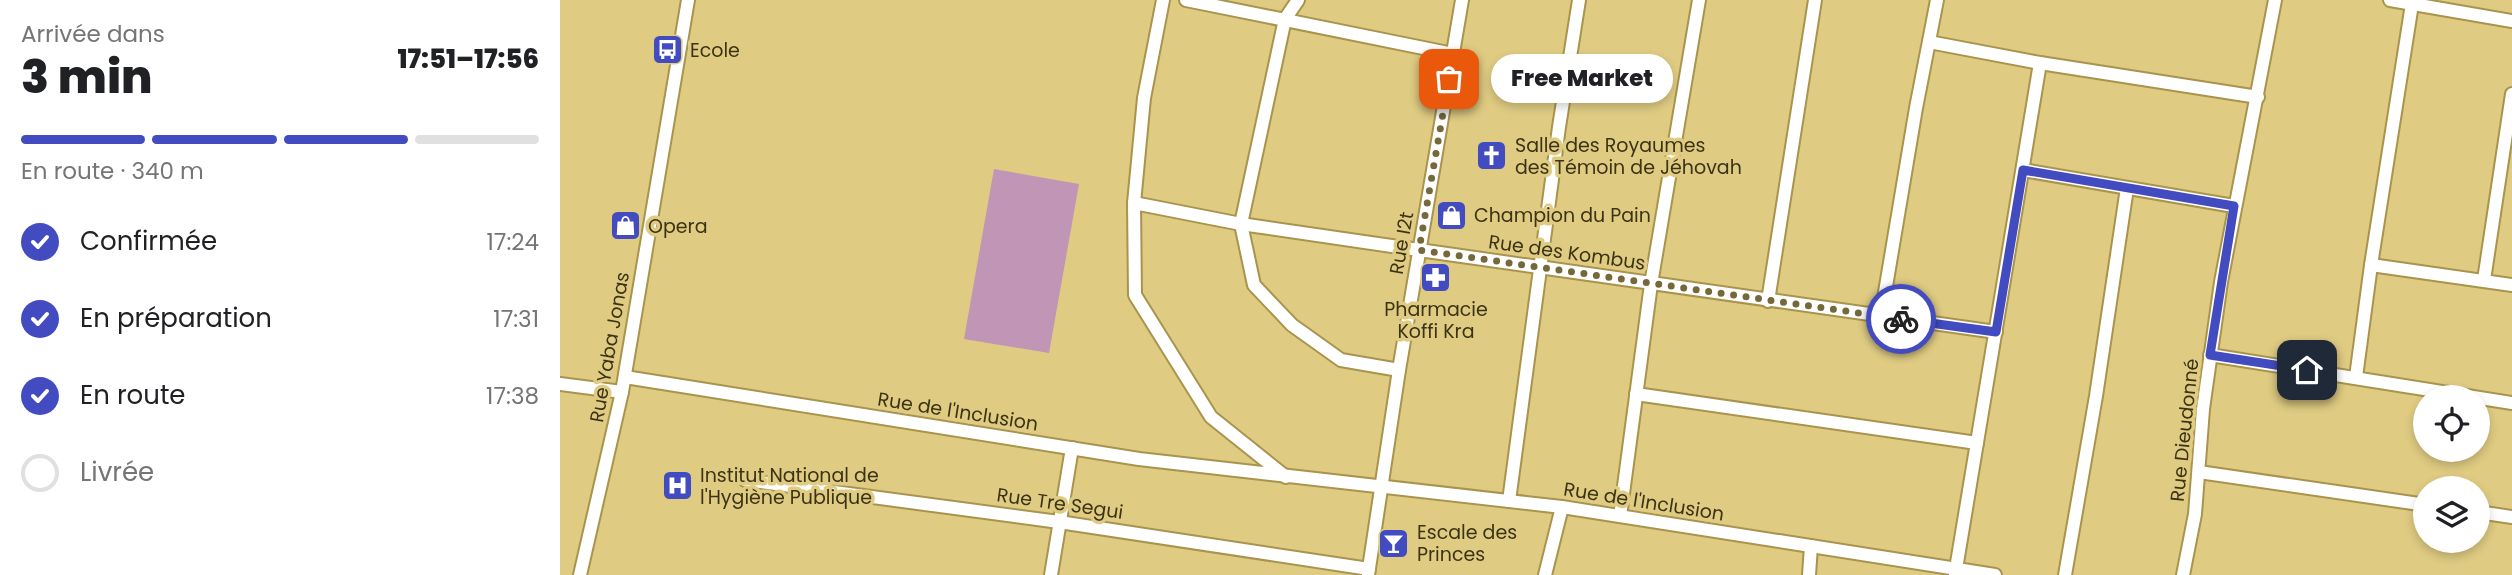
<!DOCTYPE html>
<html lang="fr">
<head>
<meta charset="utf-8">
<style>
	:root { --surface:#fff; --page:#f6f6f6; --text:#202124; --muted:#757577; --line:#e0e0e0; --accent:#434bc0 }
	body { margin:0; font-family:Poppins,sans-serif; background:var(--page); color:var(--text); height:100vh; display:flex; flex-direction:column; font-size:26px; white-space:nowrap }
	* { box-sizing:border-box; margin:0 }
	p { font-size:23px; color:var(--muted) }
	.icon { flex:none; width:38px; height:38px; fill:none; stroke:currentColor; stroke-width:2; stroke-linecap:round; stroke-linejoin:round }
	.map { position:relative; flex:1; overflow:hidden }
	.side { display:flex; flex-direction:column; background:var(--surface); width:560px }
	.side>* { flex:none }
	.buttons { position:absolute; left:1853px; top:385px; display:grid; gap:14px }
	.buttons a { display:grid; place-items:center; width:77px; height:77px; border-radius:50%; background:var(--surface); box-shadow:0 4px 10px #0003; font-size:35px }
	.pin { position:absolute; display:grid; place-items:center; width:60px; height:60px; color:#fff; margin:-30px; border-radius:14px; box-shadow:0 4px 10px #0006 }
	.courier { position:absolute; display:grid; place-items:center; width:70px; height:70px; margin:-35px; border:5px solid #434bc0; border-radius:50%; background:#fff; color:#222; box-shadow:0 2px 9px #0007 }
	.bubble { position:absolute; height:49px; border-radius:24px; background:var(--surface); box-shadow:0 4px 10px #0003; font-size:23px; font-weight:800; line-height:49px; text-align:center }
	.summary em { font-style:normal; font-weight:800 }
	.summary div { display:flex; flex-direction:column-reverse }
	.summary { display:flex; align-items:center; justify-content:space-between; height:119px; padding:0 21px }
	h1 { font-size:46px; font-weight:800; line-height:52px }
	.bar { display:grid; grid-template-columns:repeat(4,1fr); gap:10px 7px; align-content:center; height:84px; padding:0 21px }
	.bar i { height:9px; border-radius:5px; background:var(--line) }
	.bar .active { background:var(--accent) }
	.bar p { grid-column:span 4 }
	ol { padding:0 21px; list-style:none }
	li { display:flex; align-items:center; gap:21px; height:77px }
	li p { margin-inline-start:auto }
	li .icon { padding:7px; border-radius:50%; background:var(--accent); color:#fff; stroke-width:4 }
	li:last-child { color:var(--muted) }
	li i { width:38px; height:38px; border:4px solid var(--line); border-radius:50% }
	main { display:flex; flex:1; min-height:0 }
	.map>svg:first-child { display:block }
	.green { fill:#c095b6 }
	.lines { fill:none; stroke-linecap:round; stroke-linejoin:round }
	.street-casing { stroke:#a8944c; stroke-width:16 }
	.street { stroke:#fff; stroke-width:12 }
	.done { stroke:#75683b; stroke-width:7; stroke-dasharray:0 12.6 }
	.route { stroke:#434bc0; stroke-width:9 }
	.labels { text-anchor:middle; stroke-width:7; stroke-linejoin:round; paint-order:stroke }
	.poi-label { font-size:19px; fill:#3c3315; stroke:#dfcb82; text-anchor:start }
	.street-label { font-size:19px; fill:#3c3315; stroke:#dfcb82 }
</style>
</head>
<body>
<main>
<section class="side">
<div class="summary"><div><h1>3 min</h1><p>Arrivée dans</p></div><em>17:51–17:56</em></div>
<div class="bar"><i class="active"></i><i class="active"></i><i class="active"></i><i></i><p>En route · 340 m</p></div>
<ol>
<li><svg class="icon" aria-label="check" viewBox="0 0 24 24"><path d="M5 12l5 5 9-10"/></svg>Confirmée<p>17:24</p></li>
<li><svg class="icon" aria-label="check" viewBox="0 0 24 24"><path d="M5 12l5 5 9-10"/></svg>En préparation<p>17:31</p></li>
<li><svg class="icon" aria-label="check" viewBox="0 0 24 24"><path d="M5 12l5 5 9-10"/></svg>En route<p>17:38</p></li>
<li><i></i>Livrée</li>
</ol>
</section>
<div class="map">
<svg width="1952" height="575" viewBox="0 0 1952 575">
	<rect width="100%" height="100%" fill="#dfcb82"/>
	<!-- green -->
	<path class="green" d="M434,169l85,15 -30,169 -85,-14z"/>
	<g class="lines">
		<defs>
			<g id="street">
				<path d="M603,0l-19,98 -10,105 1,92 76,122 75,60"/>
				<path d="M626,0l267,54"/>
				<path d="M738,0l-13,19 -44,205 13,61 38,40 49,35 58,10"/>
				<path d="M1830,0l122,21"/>
				<path d="M1369,42l111,21 218,34"/>
				<path d="M1463,170l211,36"/>
				<path d="M574,203l107,21 178,26 577,82"/>
				<path d="M1811,265l141,20"/>
				<path d="M1924,280l28,-186"/>
				<path d="M1208,301l47,-301"/>
				<path d="M1321,316l35,-208 21,-108"/>
				<path d="M1650,355l302,48"/>
				<path d="M65,377l514,82 423,48 433,68"/>
				<path d="M1796,377l15,-112 41,-261"/>
				<path d="M0,384l62,8"/>
				<path d="M1076,394l341,49"/>
				<path d="M1639,472l227,33"/>
				<path d="M185,480l314,42 310,47"/>
				<path d="M949,501l50,-374 20,-127"/>
				<path d="M1918,512l34,5"/>
				<path d="M1060,516l31,-232 48,-284"/>
				<path d="M20,575l42,-183 66,-392"/>
				<path d="M491,575l21,-127"/>
				<path d="M808,575l31,-205 63,-370"/>
				<path d="M985,575l17,-68"/>
				<path d="M1249,575l2,-29"/>
				<path d="M1395,575l85,-512"/>
				<path d="M1505,575l31,-179 31,-208"/>
				<path d="M1623,575l12,-61 8,-105 18,-127 54,-282"/>
			</g>
		</defs>
		<!-- street casing -->
		<use href="#street" class="street-casing"/>
		<!-- street -->
		<use href="#street" class="street"/>
	</g>
	<g class="lines">
		<!-- done -->
		<path class="done" d="M889,79l-30,171 482,69"/>
		<!-- route -->
		<path class="route" d="M1341,319l95,13 27,-162 211,36 -24,149 97,15"/>
	</g>
	<!-- icons -->
	<defs>
		<symbol id="bus-square" viewBox="-11 -11 22 22"><rect x="-9" y="-9" width="18" height="18" rx="4" fill="#434bc0" stroke="#dfcb82"/><path d="M-5-6H5V4H4V6H2V4H-2V6H-4V4H-5ZM-3.5-4V0h7V-4ZM-3.5 1.2v1.5H-2V1.2ZM2 1.2v1.5H3.5V1.2Z" fill="#fff"/></symbol>
		<symbol id="church-square" viewBox="-11 -11 22 22"><rect x="-9" y="-9" width="18" height="18" rx="4" fill="#434bc0" stroke="#dfcb82"/><path d="M-1.2-6h2.4v3.5h3.3v2.4h-3.3V6h-2.4V-.1h-3.3v-2.4h3.3Z" fill="#fff"/></symbol>
		<symbol id="shop-square" viewBox="-11 -11 22 22"><rect x="-9" y="-9" width="18" height="18" rx="4" fill="#434bc0" stroke="#dfcb82"/><path d="M-5-2.5h2.3a2.7 3.5 0 0 1 5.4 0H5L5.5 6h-11ZM-1.5-2.5h3a1.5 2.3 0 0 0-3 0Z" fill="#fff"/></symbol>
		<symbol id="pharmacy-square" viewBox="-11 -11 22 22"><rect x="-9" y="-9" width="18" height="18" rx="4" fill="#434bc0" stroke="#dfcb82"/><path d="M-2-6h4v4h4v4h-4v4h-4v-4h-4v-4h4Z" fill="#fff"/></symbol>
		<symbol id="hospital-square" viewBox="-11 -11 22 22"><rect x="-9" y="-9" width="18" height="18" rx="4" fill="#434bc0" stroke="#dfcb82"/><path d="M-5-5h3v3.5h4V-5h3V5h-3V1.5h-4V5h-3Z" fill="#fff"/></symbol>
		<symbol id="bar-square" viewBox="-11 -11 22 22"><rect x="-9" y="-9" width="18" height="18" rx="4" fill="#434bc0" stroke="#dfcb82"/><path d="M-6-5H6L.8 .8V4.5H3.5V6h-7V4.5H-.8V.8Z" fill="#fff"/></symbol>
	</defs>
	<g fill-rule="evenodd">
		<use href="#bus-square" x="90" y="32" width="35" height="35"/>
		<use href="#church-square" x="914" y="138" width="35" height="35"/>
		<use href="#shop-square" x="874" y="198" width="35" height="35"/>
		<use href="#shop-square" x="48" y="208" width="35" height="35"/>
		<use href="#pharmacy-square" x="858" y="260" width="35" height="35"/>
		<use href="#hospital-square" x="100" y="468" width="35" height="35"/>
		<use href="#bar-square" x="816" y="526" width="35" height="35"/>
	</g>
	<g class="labels">
		<!-- poi labels -->
		<g class="poi-label">
			<text x="130" y="57">Ecole</text>
			<text x="955" y="152">Salle des Royaumes<tspan x="955" dy="22">des Témoin de Jéhovah</tspan></text>
			<text x="914" y="222">Champion du Pain</text>
			<text x="88" y="233">Opera</text>
			<text x="876" y="316" text-anchor="middle">Pharmacie<tspan x="876" dy="22">Koffi Kra</tspan></text>
			<text x="140" y="482">Institut National de<tspan x="140" dy="22">l'Hygiène Publique</tspan></text>
			<text x="857" y="539">Escale des<tspan x="857" dy="22">Princes</tspan></text>
		</g>
		<!-- street labels -->
		<g class="street-label">
			<text transform="translate(841 243) rotate(-80)" y="7">Rue I2t</text>
			<text transform="translate(1007 252) rotate(8)" y="7">Rue des Kombus</text>
			<text transform="translate(49 347) rotate(-80)" y="7">Rue Yaba Jonas</text>
			<text transform="translate(398 411) rotate(9)" y="7">Rue de l'Inclusion</text>
			<text transform="translate(1624 430) rotate(-84)" y="7">Rue Dieudonné</text>
			<text transform="translate(1084 501) rotate(9)" y="7">Rue de l'Inclusion</text>
			<text transform="translate(500 503) rotate(8)" y="7">Rue Tre Segui</text>
		</g>
	</g>
</svg>
<div class="buttons">
<a><svg class="icon" aria-label="locate" viewBox="0 0 24 24"><circle cx="12" cy="12" r="6"/><path d="M12 2v4M12 18v4M2 12h4M18 12h4"/></svg></a>
<a><svg class="icon" aria-label="layers" viewBox="0 0 24 24"><path d="M12 4l9 5-9 5-9-5zM3 14l9 5 9-5"/></svg></a>
</div>
<div class="pin" style="left:889px;top:79px;background:#ea580c"><svg class="icon" aria-label="bag" viewBox="0 0 24 24"><path d="M5 8h14l-1 12H6zM9 8a3 3 0 0 1 6 0"/></svg></div>
<div class="pin" style="left:1747px;top:370px;background:#1f2937"><svg class="icon" aria-label="home" viewBox="0 0 24 24"><path d="M3 11l9-7 9 7M6 9v11h12V9"/></svg></div>
<div class="courier" style="left:1341px;top:319px"><svg class="icon" aria-label="bike" viewBox="0 0 24 24"><circle cx="6" cy="16" r="4"/><circle cx="18" cy="16" r="4"/><path d="M6 16l4-8h5l3 8M10 8l3 8H6M13 5h3"/></svg></div>
<div class="bubble" style="left:931px;top:54px;width:182px">Free Market</div>
</div>
</main>
</body>
</html>
